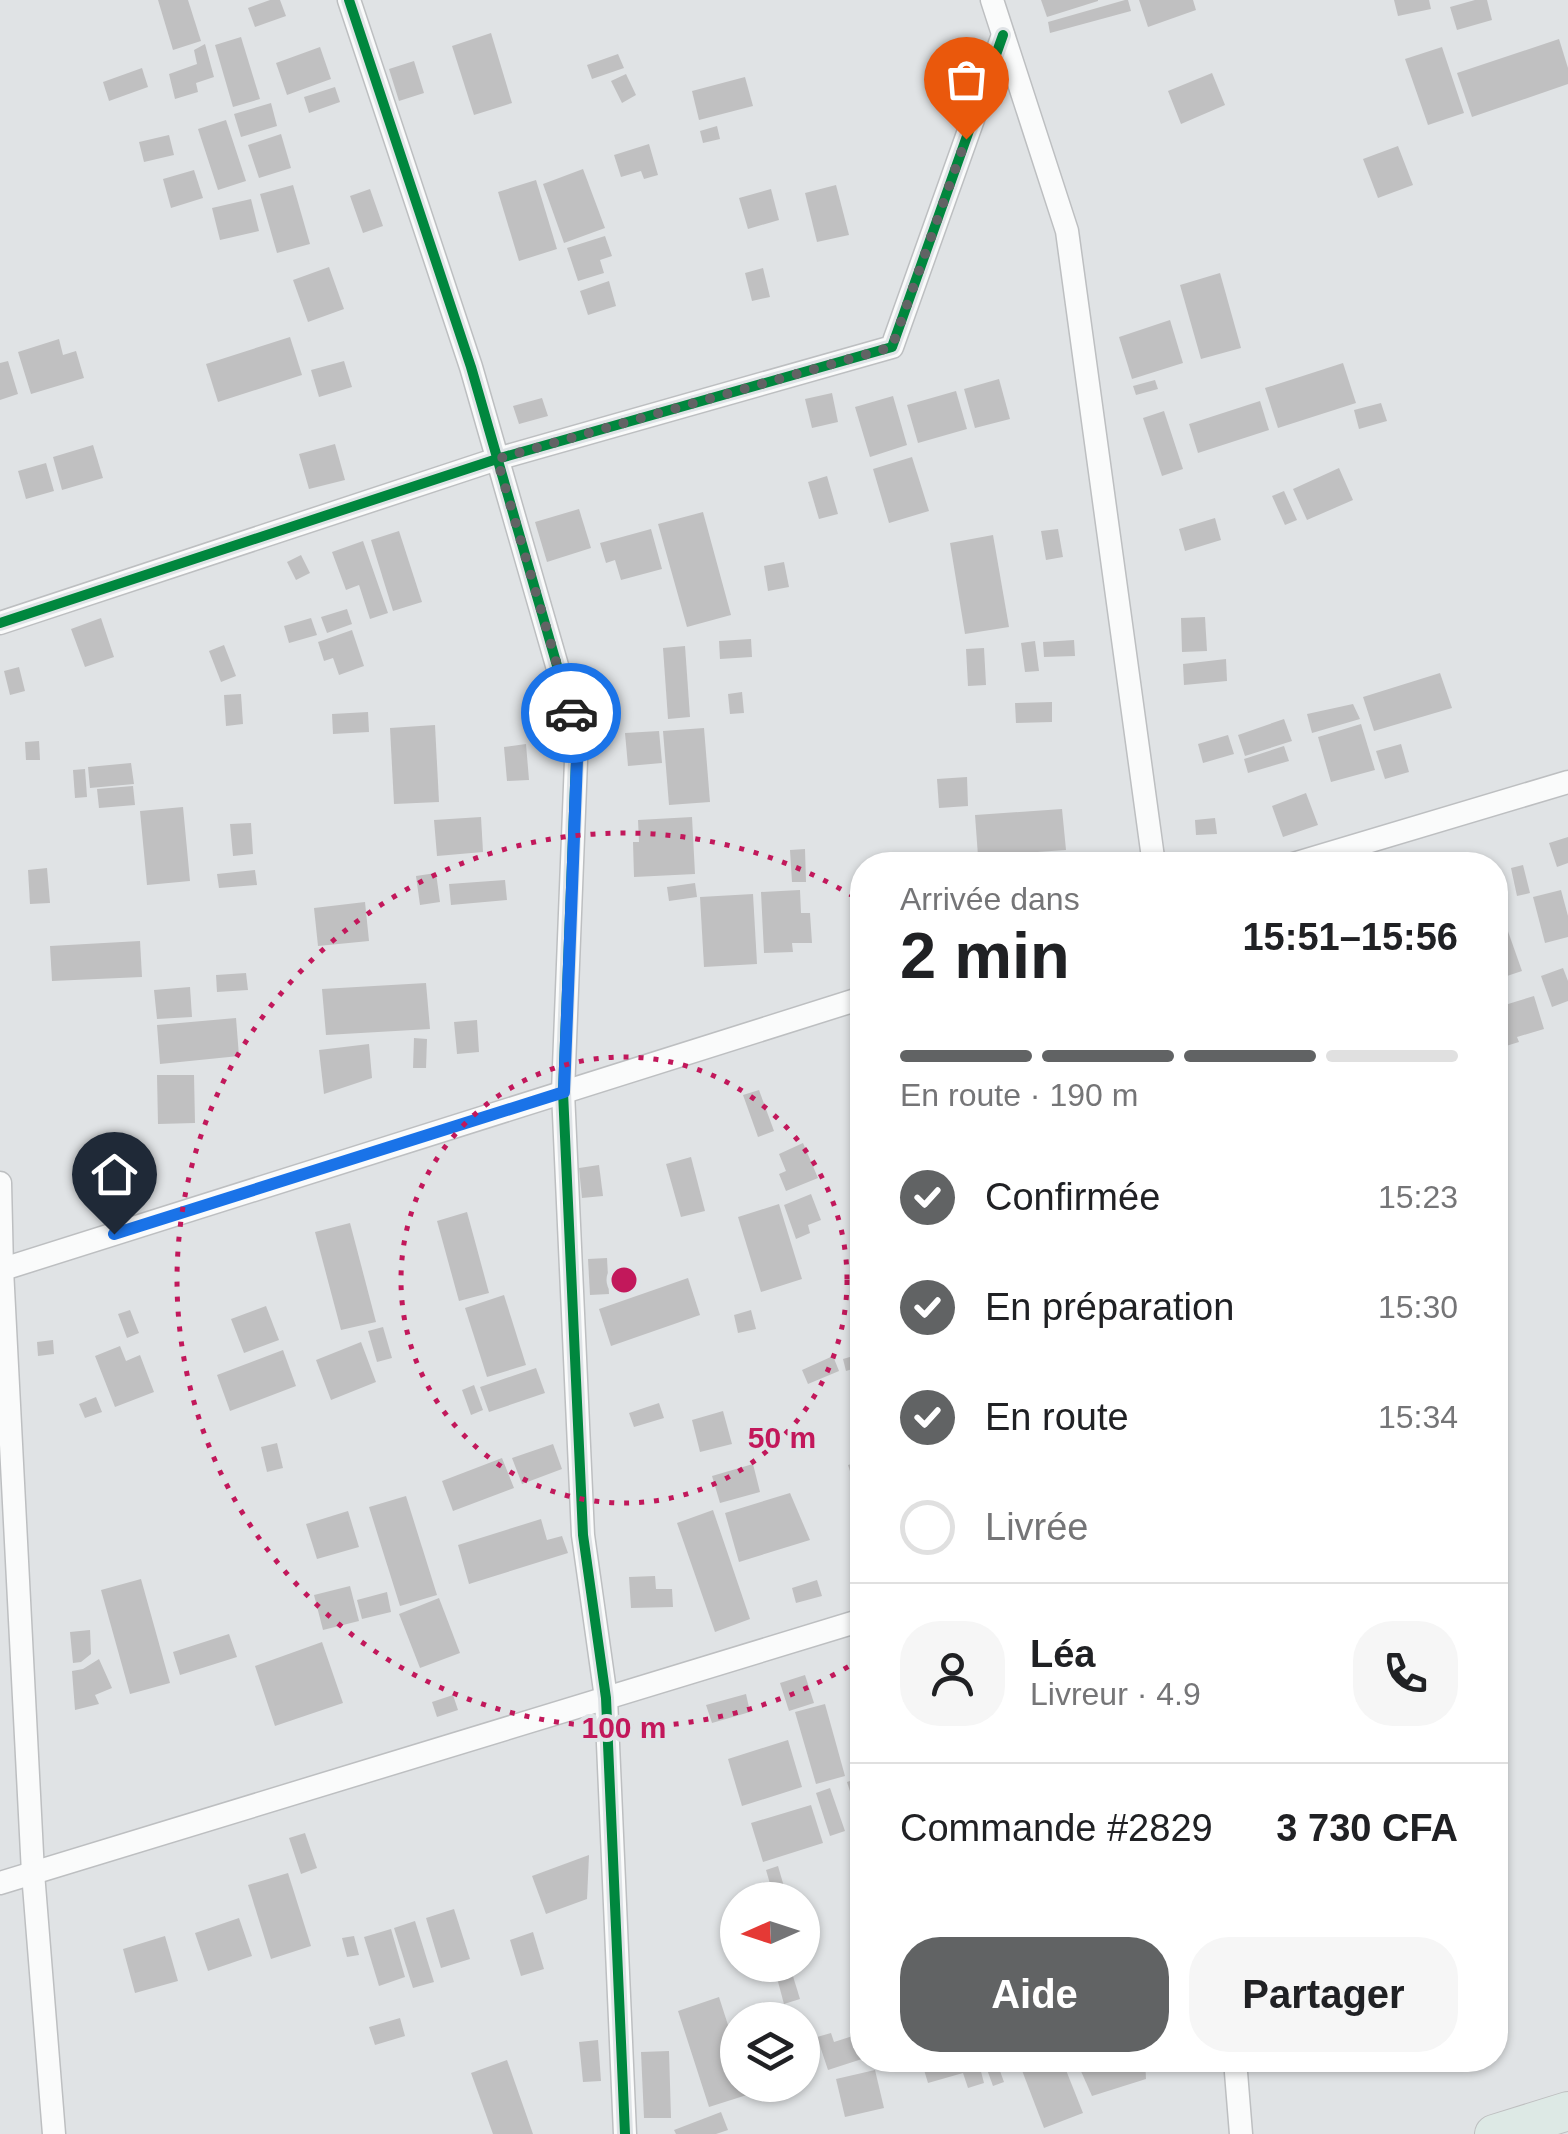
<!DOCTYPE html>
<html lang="fr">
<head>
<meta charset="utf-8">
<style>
	:root { --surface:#fff; --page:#f6f6f6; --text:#202124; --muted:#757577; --line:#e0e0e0; --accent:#616364 }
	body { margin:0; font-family:Arial,sans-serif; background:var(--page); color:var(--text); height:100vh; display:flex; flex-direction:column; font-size:38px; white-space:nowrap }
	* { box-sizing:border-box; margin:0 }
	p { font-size:32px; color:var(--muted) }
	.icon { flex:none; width:55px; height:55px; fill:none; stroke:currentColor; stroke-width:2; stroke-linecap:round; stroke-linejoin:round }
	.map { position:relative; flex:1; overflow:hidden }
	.panel { position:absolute; left:850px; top:852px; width:658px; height:1220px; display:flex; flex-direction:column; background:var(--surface); border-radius:40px; box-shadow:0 2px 8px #0004 }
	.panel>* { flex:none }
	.needle { width:65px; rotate:267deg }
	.fabs { position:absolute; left:720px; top:1882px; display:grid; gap:20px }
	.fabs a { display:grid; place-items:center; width:100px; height:100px; border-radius:50%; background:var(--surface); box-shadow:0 2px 8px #0004; font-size:50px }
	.pin { position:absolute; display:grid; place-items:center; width:85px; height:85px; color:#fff; margin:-102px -42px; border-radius:50% 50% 50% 0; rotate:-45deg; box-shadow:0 0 10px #0007 }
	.pin .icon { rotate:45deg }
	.courier { position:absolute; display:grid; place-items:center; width:100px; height:100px; margin:-50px; border:8px solid #1a73e8; border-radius:50%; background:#fff; color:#222; box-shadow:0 2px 12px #0007 }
	.headline em { font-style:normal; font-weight:600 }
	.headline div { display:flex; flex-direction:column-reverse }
	.headline { display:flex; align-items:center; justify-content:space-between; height:170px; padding:0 50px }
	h1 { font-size:65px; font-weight:600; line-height:75px }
	.bar { display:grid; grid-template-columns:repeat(4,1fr); gap:15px 10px; align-content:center; height:120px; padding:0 50px }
	.bar i { height:12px; border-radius:8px; background:var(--line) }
	.bar .selected { background:var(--accent) }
	.bar p { grid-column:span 4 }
	.line { display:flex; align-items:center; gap:25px; padding:0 50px; border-top:2px solid var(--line) }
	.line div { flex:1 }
	.round { display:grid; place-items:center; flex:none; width:105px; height:105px; border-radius:40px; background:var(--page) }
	ol { padding:0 50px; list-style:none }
	li { display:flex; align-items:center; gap:30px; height:110px }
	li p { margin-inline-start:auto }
	li .icon { padding:10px; border-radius:50%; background:var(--accent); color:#fff; stroke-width:4 }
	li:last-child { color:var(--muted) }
	li i { width:55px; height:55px; border:5px solid var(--line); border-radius:50% }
	.primary-button { display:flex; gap:20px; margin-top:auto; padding:20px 50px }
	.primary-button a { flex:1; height:115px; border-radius:40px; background:var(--accent); color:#fff; font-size:40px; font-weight:600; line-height:115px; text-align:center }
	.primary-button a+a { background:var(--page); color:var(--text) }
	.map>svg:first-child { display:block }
	.building { fill:#c0c0c1 }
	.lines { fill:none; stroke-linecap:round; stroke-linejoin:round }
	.minor-casing { stroke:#bdbfc1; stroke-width:25 }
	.primary-casing { stroke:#bebfc0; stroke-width:40 }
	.minor { stroke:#fafbfb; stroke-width:22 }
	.primary { stroke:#dde9e5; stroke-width:38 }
	.cycleway-casing { stroke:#dfe3e6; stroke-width:16 }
	.cycleway { stroke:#00873e; stroke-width:10 }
	.done { stroke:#616364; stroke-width:10; stroke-dasharray:0 18 }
	.route { stroke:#1a73e8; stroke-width:12 }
	.ring { fill:none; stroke:#c2185b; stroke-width:5; stroke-dasharray:5 10 }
	.centre { fill:#c2185b; stroke:#dfe3e6; stroke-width:5 }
	.ring-label { font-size:30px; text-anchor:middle; font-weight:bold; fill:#c2185b; stroke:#dfe3e6; stroke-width:8; stroke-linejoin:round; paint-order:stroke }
</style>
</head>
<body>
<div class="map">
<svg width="1568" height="2134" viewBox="0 0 1568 2134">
	<rect width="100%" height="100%" fill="#e0e3e5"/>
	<!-- building -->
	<g class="building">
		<path d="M158,0h30l13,41 -28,9z"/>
		<path d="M270,0h10l6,16 -31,11 -7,-19z"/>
		<path d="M1041,0h57v1l-51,16z"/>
		<path d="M1125,0h3l3,11 -81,22 -2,-11z"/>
		<path d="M1139,0h54l3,10 -48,17z"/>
		<path d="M1394,0h35l2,9 -33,7z"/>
		<path d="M1475,0h12l5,20 -35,10 -7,-23z"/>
		<path d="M491,33l21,70 -38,12 -22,-69z"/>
		<path d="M241,37l19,62 -27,8 -18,-62z"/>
		<path d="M1559,39l9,29v16l-96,33 -15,-44z"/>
		<path d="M205,44l9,33 -18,6 2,9 -23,7 -6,-25 28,-10 -3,-14z"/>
		<path d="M320,47l11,32 -44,16 -11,-32z"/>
		<path d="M1442,47l22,66 -36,12 -23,-66z"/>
		<path d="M618,54l6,14 -32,11 -5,-14z"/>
		<path d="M414,61l10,32 -25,8 -10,-32z"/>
		<path d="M142,68l6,19 -39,14 -6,-19z"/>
		<path d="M1212,73l13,32 -44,19 -13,-33z"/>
		<path d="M626,74l10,21 -14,8 -11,-22z"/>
		<path d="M745,77l8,29 -54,14 -7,-29z"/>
		<path d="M335,87l5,15 -31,11 -5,-16z"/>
		<path d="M271,103l6,23 -36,11 -7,-23z"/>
		<path d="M226,120l20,61 -28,9 -20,-61z"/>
		<path d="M717,126l3,13 -17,4 -3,-12z"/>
		<path d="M281,134l10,34 -32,10 -11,-33z"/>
		<path d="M169,135l5,20 -30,7 -5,-20z"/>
		<path d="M649,144l9,31 -14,4 -3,-8 -20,6 -7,-22z"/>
		<path d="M1398,146l15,39 -35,13 -15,-39z"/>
		<path d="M583,169l22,59 -41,15 -21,-59z"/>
		<path d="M194,170l9,28 -32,10 -8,-29z"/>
		<path d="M536,180l21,69 -38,12 -21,-69z"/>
		<path d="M293,185l17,59 -33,9 -17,-59z"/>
		<path d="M836,185l13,50 -32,7 -12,-49z"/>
		<path d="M370,189l13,37 -20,7 -13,-37z"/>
		<path d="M771,189l8,31 -31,9 -9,-31z"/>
		<path d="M251,199l8,32 -39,9 -8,-32z"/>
		<path d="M605,236l7,20 -12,4 4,13 -26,8 -11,-33z"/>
		<path d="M329,267l15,42 -36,13 -15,-42z"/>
		<path d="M763,268l7,29 -18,4 -7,-28z"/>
		<path d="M1220,273l21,75 -40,11 -21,-74z"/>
		<path d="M609,281l7,25 -28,9 -8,-24z"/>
		<path d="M1170,320l13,43 -51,16 -13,-42z"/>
		<path d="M290,337l12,38 -84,27 -12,-38z"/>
		<path d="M59,339l4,16 13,-4 8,27 -53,16 -13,-42z"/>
		<path d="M8,361l10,33 -18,6v-37z"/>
		<path d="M344,361l8,26 -33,10 -8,-27z"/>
		<path d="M1343,363l13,40 -78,25 -13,-40z"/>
		<path d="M999,379l11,40 -35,9 -11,-39z"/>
		<path d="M1155,380l3,9 -22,6 -3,-9z"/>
		<path d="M956,391l11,38 -49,14 -11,-38z"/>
		<path d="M832,393l6,29 -26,6 -7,-29z"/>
		<path d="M893,396l14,49 -37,12 -15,-50z"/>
		<path d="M542,398l6,18 -29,8 -6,-18z"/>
		<path d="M1260,401l9,29 -71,23 -9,-29z"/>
		<path d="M1381,403l6,18 -28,8 -5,-19z"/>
		<path d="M1164,411l19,58 -21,7 -19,-58z"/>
		<path d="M335,444l10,36 -36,9 -10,-35z"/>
		<path d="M93,445l10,33 -41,12 -9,-33z"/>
		<path d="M912,457l17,54 -40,12 -16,-54z"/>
		<path d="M46,463l8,28 -28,8 -8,-28z"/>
		<path d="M1339,468l14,32 -46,20 -14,-31z"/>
		<path d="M827,476l11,38 -19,5 -11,-37z"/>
		<path d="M1284,491l13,29 -12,5 -13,-29z"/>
		<path d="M579,509l12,39 -44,14 -12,-40z"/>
		<path d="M703,512l28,103 -44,12 -29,-103z"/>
		<path d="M1215,518l6,22 -36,11 -6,-22z"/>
		<path d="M651,529l11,40 -41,11 -6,-20 -9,3 -6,-20z"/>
		<path d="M1058,529l5,28 -17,3 -5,-29z"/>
		<path d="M399,531l23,71 -29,9 -22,-71z"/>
		<path d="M993,535l16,92 -44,7 -15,-91z"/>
		<path d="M363,541l25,72 -18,6 -11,-34 -13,5 -14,-38z"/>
		<path d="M301,555l9,18 -14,7 -9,-18z"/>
		<path d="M784,562l5,25 -21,4 -4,-25z"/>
		<path d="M347,609l5,15 -25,9 -6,-16z"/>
		<path d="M1205,617l2,34 -25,1 -1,-34z"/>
		<path d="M101,618l13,39 -29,10 -14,-38z"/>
		<path d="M311,618l6,17 -28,8 -5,-17z"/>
		<path d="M352,630l12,36 -25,9 -6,-17 -9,3 -6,-19z"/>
		<path d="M751,639l1,18 -32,2 -1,-18z"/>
		<path d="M1074,640l1,16 -31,1 -1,-15z"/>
		<path d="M1035,641l4,30 -14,1 -4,-29z"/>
		<path d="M224,645l12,31 -15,6 -12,-31z"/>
		<path d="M685,646l5,71 -22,2 -5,-71z"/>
		<path d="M984,648l2,37 -18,1 -2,-37z"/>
		<path d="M1226,659l1,22 -43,4 -1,-21z"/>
		<path d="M19,667l6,24 -15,4 -6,-24z"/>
		<path d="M1440,673l12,35 -78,23 -11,-34z"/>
		<path d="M742,692l2,21 -14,1 -2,-20z"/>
		<path d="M241,694l2,30 -17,2 -2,-31z"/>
		<path d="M1052,702v20l-36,1 -1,-20z"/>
		<path d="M1353,704l7,15 -48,14 -5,-19z"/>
		<path d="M368,712l1,20 -36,2 -1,-20z"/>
		<path d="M1284,719l8,22 -47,15 -7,-21z"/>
		<path d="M1361,724l14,46 -44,12 -13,-45z"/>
		<path d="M435,725l4,77 -45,2 -4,-76z"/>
		<path d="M704,728l6,74 -41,3 -6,-74z"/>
		<path d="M659,731l3,32 -34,3 -3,-33z"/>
		<path d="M1228,735l6,19 -31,9 -5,-19z"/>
		<path d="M39,741l1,19h-14l-1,-18z"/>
		<path d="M526,744l3,36 -22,1 -3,-34z"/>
		<path d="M1401,744l8,28 -24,7 -9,-28z"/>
		<path d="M1284,746l5,15 -41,12 -4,-14z"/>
		<path d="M131,763l3,21 -44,4 -2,-21z"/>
		<path d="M85,769l2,28 -12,1 -2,-28z"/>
		<path d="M967,777l1,29 -29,2 -2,-29z"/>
		<path d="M133,786l2,19 -36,3 -2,-19z"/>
		<path d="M1306,793l12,32 -35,12 -11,-31z"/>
		<path d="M183,807l7,74 -43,4 -7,-74z"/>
		<path d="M1062,809l4,41 -88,6 -3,-41z"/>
		<path d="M481,817l2,35 -46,4 -3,-36z"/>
		<path d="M692,817l3,57 -61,3 -1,-35h6l-1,-22z"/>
		<path d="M1215,818l2,16 -21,1 -1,-15z"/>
		<path d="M251,823l2,31 -20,2 -3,-32z"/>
		<path d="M1568,837v26l-11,4 -8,-24z"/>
		<path d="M805,849l1,33h-14l-2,-32z"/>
		<path d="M1018,859l1,6h-30v-2z"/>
		<path d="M1523,865l7,28 -13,3 -6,-28z"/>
		<path d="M47,868l3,35 -20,1 -2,-34z"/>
		<path d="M255,870l2,15 -38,3 -2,-14z"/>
		<path d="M436,873l4,29 -20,3 -4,-29z"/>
		<path d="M505,880l2,20 -56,5 -2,-21z"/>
		<path d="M695,883l2,14 -28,4 -2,-14z"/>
		<path d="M800,890l1,23h9l2,30h-20l1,9 -29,1 -3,-61z"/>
		<path d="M1561,890l7,26v21l-23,6 -12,-46z"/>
		<path d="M753,894l4,70 -53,3 -4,-70z"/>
		<path d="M365,902l4,39 -51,5 -4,-38z"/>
		<path d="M1504,920l18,51 -27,9v-57z"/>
		<path d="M140,941l2,36 -90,4 -2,-35z"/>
		<path d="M1563,968l5,13v20l-16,6 -11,-31z"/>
		<path d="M246,973l2,17 -31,2 -1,-17z"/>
		<path d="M426,983l4,46 -104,6 -4,-46z"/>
		<path d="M190,987l2,30 -35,2 -3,-29z"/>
		<path d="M1534,996l10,33 -27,8 2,5 -13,4 -11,-38z"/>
		<path d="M236,1018l3,38 -79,8 -3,-39z"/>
		<path d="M477,1020l2,32 -22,2 -3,-32z"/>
		<path d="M414,1038l13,1 -1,29h-13z"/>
		<path d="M369,1044l3,34 -48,16 -5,-44z"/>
		<path d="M157,1075h37l1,48 -37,1z"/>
		<path d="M759,1090l15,41 -16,6 -15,-42z"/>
		<path d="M803,1143l15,35 -32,13 -7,-17 7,-3 -7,-17z"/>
		<path d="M691,1157l14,54 -24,6 -15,-53z"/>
		<path d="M599,1165l4,31 -21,2 -3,-30z"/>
		<path d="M811,1194l10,26 -13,5 2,8 -14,6 -12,-34z"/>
		<path d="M779,1204l23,75 -41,13 -23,-75z"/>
		<path d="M467,1212l22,81 -30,8 -22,-80z"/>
		<path d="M350,1223l26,99 -35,8 -26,-98z"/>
		<path d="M607,1258l2,36 -19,1 -2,-36z"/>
		<path d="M688,1278l12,37 -89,31 -12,-37z"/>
		<path d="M504,1295l22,70 -39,12 -22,-69z"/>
		<path d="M266,1306l13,34 -35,13 -13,-34z"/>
		<path d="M130,1310l9,23 -12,5 -9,-24z"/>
		<path d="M751,1310l5,19 -18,4 -4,-18z"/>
		<path d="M383,1327l9,31 -15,4 -9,-31z"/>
		<path d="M53,1340l1,14 -16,2 -1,-14z"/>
		<path d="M361,1342l15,40 -45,18 -15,-40z"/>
		<path d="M120,1346l6,15 14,-6 14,37 -39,15 -20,-51z"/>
		<path d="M283,1350l13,36 -66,25 -13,-36z"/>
		<path d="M860,1354l2,12 -16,5 -3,-12z"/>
		<path d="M833,1356l6,15 -31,13 -6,-14z"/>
		<path d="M536,1368l9,25 -56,19 -9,-25z"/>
		<path d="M474,1385l9,25 -12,5 -9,-25z"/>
		<path d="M96,1397l6,15 -17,6 -6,-14z"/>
		<path d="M659,1403l5,15 -30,9 -5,-14z"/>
		<path d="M723,1411l9,33 -32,8 -8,-32z"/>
		<path d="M277,1443l6,25 -16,4 -6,-25z"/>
		<path d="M553,1444l9,25 -40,15 -10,-26z"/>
		<path d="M502,1458l12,30 -61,23 -11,-30z"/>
		<path d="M862,1461v47l-14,-43z"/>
		<path d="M753,1464l7,28 -40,11 -8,-27z"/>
		<path d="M790,1493l20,47 -71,22 -14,-49z"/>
		<path d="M406,1496l31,99 -37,11 -31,-99z"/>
		<path d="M713,1510l37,109 -35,13 -38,-109z"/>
		<path d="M348,1511l11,36 -42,12 -11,-35z"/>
		<path d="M541,1519l6,21 15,-4 6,17 -99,31 -11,-39z"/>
		<path d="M655,1576l1,13h16l1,18 -42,1 -2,-31z"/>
		<path d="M141,1579l29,104 -40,11 -29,-104z"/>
		<path d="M817,1580l5,16 -26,7 -4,-15z"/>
		<path d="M350,1586l9,35 -36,9 -9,-35z"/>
		<path d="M387,1592l4,20 -29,7 -5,-19z"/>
		<path d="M439,1598l21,55 -40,15 -21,-54z"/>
		<path d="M90,1630l1,24 -10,8 -8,1 -3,-31z"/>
		<path d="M229,1634l8,23 -57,18 -7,-23z"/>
		<path d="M322,1642l21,61 -68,23 -20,-60z"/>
		<path d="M99,1659l13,29 -17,7 4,9 -24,6 -3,-39 11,-2z"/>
		<path d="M805,1675l9,28 -25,8 -9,-28z"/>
		<path d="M746,1694l4,18 -38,11 -6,-18z"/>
		<path d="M453,1695l5,15 -21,7 -5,-15z"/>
		<path d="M825,1704l20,72 -29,8 -21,-72z"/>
		<path d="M788,1740l14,47 -60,19 -14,-47z"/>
		<path d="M862,1777v31l-6,2 -9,-28z"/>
		<path d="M830,1788l15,43 -15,5 -14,-43z"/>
		<path d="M811,1805l12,38 -60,19 -12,-39z"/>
		<path d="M305,1833l12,35 -16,6 -12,-36z"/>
		<path d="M589,1855l-2,44 -41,15 -14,-38z"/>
		<path d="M778,1866l7,24 -12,4 -7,-24z"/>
		<path d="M288,1873l23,73 -40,13 -23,-74z"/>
		<path d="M454,1909l16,50 -29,9 -15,-50z"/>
		<path d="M239,1918l13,38 -44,15 -13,-38z"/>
		<path d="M415,1921l19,61 -21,6 -19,-60z"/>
		<path d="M391,1929l14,48 -26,9 -15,-49z"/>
		<path d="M533,1932l11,37 -23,7 -11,-36z"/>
		<path d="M165,1936l13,45 -43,12 -12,-44z"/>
		<path d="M354,1936l5,19 -12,2 -5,-19z"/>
		<path d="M792,1973l8,26 -16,5 -7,-26z"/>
		<path d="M719,1997l19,59v29h9l3,9 -41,13 -31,-96z"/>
		<path d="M400,2018l5,18 -30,9 -6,-18z"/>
		<path d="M831,2033l3,9 28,-9v26l-34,11 -11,-33z"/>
		<path d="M598,2040l3,41 -18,1 -4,-40z"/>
		<path d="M669,2051l2,67h-27l-3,-66z"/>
		<path d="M507,2060l26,74h-40l-22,-61z"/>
		<path d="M921,2060h57l6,23 -16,5 -5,-15 -35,10z"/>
		<path d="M996,2060l8,22 -11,4 -8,-22z"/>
		<path d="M1018,2060h44l21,53 -39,15z"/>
		<path d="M1076,2060h69l1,19 -54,17z"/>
		<path d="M875,2070l9,38 -39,9 -9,-38z"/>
		<path d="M753,2085h35v1l-31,10z"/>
		<path d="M721,2112l7,18 -12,4h-40l-2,-4z"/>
	</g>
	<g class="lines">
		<defs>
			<g id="minor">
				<path d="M349,0l122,367 106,368 -14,357 20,443 23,163 19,436"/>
				<path d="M992,0l75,231 87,634"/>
				<path d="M0,623l497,-164 395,-112 111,-312"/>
				<path d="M1290,865l278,-83"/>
				<path d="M0,1183l2,86 31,604 21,261"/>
				<path d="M0,1270l862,-272"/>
				<path d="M0,1883l862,-263"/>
				<path d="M1235,2060l6,74"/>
			</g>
			<path id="primary" d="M1494,2134l74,-23"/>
		</defs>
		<!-- minor casing -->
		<use href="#minor" class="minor-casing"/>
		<!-- primary casing -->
		<use href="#primary" class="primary-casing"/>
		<!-- minor -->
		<use href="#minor" class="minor"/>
		<!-- primary -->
		<use href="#primary" class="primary"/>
		<defs>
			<g id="cycleway">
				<path d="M349,0l122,367 106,368 -14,357 20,443 23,163 19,436"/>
				<path d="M0,623l497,-164 395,-112 111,-312"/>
			</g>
		</defs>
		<!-- cycleway casing -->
		<use href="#cycleway" class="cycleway-casing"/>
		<!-- cycleway -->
		<use href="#cycleway" class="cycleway"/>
	</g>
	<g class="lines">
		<!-- done -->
		<path class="done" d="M571,713l-74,-254 395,-112 74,-208"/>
		<!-- route -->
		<path class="route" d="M114,1234l450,-142 14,-357 -7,-22"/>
	</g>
	<!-- distance rings -->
	<g class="ring">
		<circle cx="624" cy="1280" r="223"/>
		<path d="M861 1659A447 447 0 1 1 861 901"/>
	</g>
	<circle cx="624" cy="1280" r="15" class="centre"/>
	<g class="ring-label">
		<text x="782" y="1448">50 m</text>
		<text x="624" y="1738">100 m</text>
	</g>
</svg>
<div class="fabs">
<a><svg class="needle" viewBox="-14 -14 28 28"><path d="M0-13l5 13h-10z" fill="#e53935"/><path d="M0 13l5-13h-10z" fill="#757577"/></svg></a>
<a><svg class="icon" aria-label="layers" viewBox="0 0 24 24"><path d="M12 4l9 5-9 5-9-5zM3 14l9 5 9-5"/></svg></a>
</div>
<div class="pin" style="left:966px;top:139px;background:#ea580c"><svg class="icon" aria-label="bag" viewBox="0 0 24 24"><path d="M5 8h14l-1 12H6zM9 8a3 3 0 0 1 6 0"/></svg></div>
<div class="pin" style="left:114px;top:1234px;background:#1f2937"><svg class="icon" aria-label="home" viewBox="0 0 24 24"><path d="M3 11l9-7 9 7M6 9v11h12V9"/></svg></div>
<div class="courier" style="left:571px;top:713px"><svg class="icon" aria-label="car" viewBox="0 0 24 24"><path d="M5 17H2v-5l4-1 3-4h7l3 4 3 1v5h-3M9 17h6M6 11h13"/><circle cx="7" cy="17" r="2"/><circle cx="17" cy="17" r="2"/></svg></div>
<section class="panel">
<div class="headline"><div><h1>2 min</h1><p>Arrivée dans</p></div><em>15:51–15:56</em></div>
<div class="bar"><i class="selected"></i><i class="selected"></i><i class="selected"></i><i></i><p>En route · 190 m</p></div>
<ol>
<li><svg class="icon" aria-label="check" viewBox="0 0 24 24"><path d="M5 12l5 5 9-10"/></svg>Confirmée<p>15:23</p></li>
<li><svg class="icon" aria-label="check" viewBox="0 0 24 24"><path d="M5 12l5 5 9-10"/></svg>En préparation<p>15:30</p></li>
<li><svg class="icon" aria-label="check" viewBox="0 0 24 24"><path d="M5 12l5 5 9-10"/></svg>En route<p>15:34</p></li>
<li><i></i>Livrée</li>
</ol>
<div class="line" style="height:180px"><a class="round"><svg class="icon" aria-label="person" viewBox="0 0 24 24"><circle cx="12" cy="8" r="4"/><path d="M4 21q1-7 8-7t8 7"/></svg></a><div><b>Léa</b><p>Livreur · 4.9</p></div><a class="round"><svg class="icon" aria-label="phone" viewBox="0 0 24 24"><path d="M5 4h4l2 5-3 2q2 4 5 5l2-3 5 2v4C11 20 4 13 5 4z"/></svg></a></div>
<div class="line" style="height:130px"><div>Commande #2829</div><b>3 730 CFA</b></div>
<div class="primary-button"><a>Aide</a><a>Partager</a></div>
</section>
</div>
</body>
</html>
